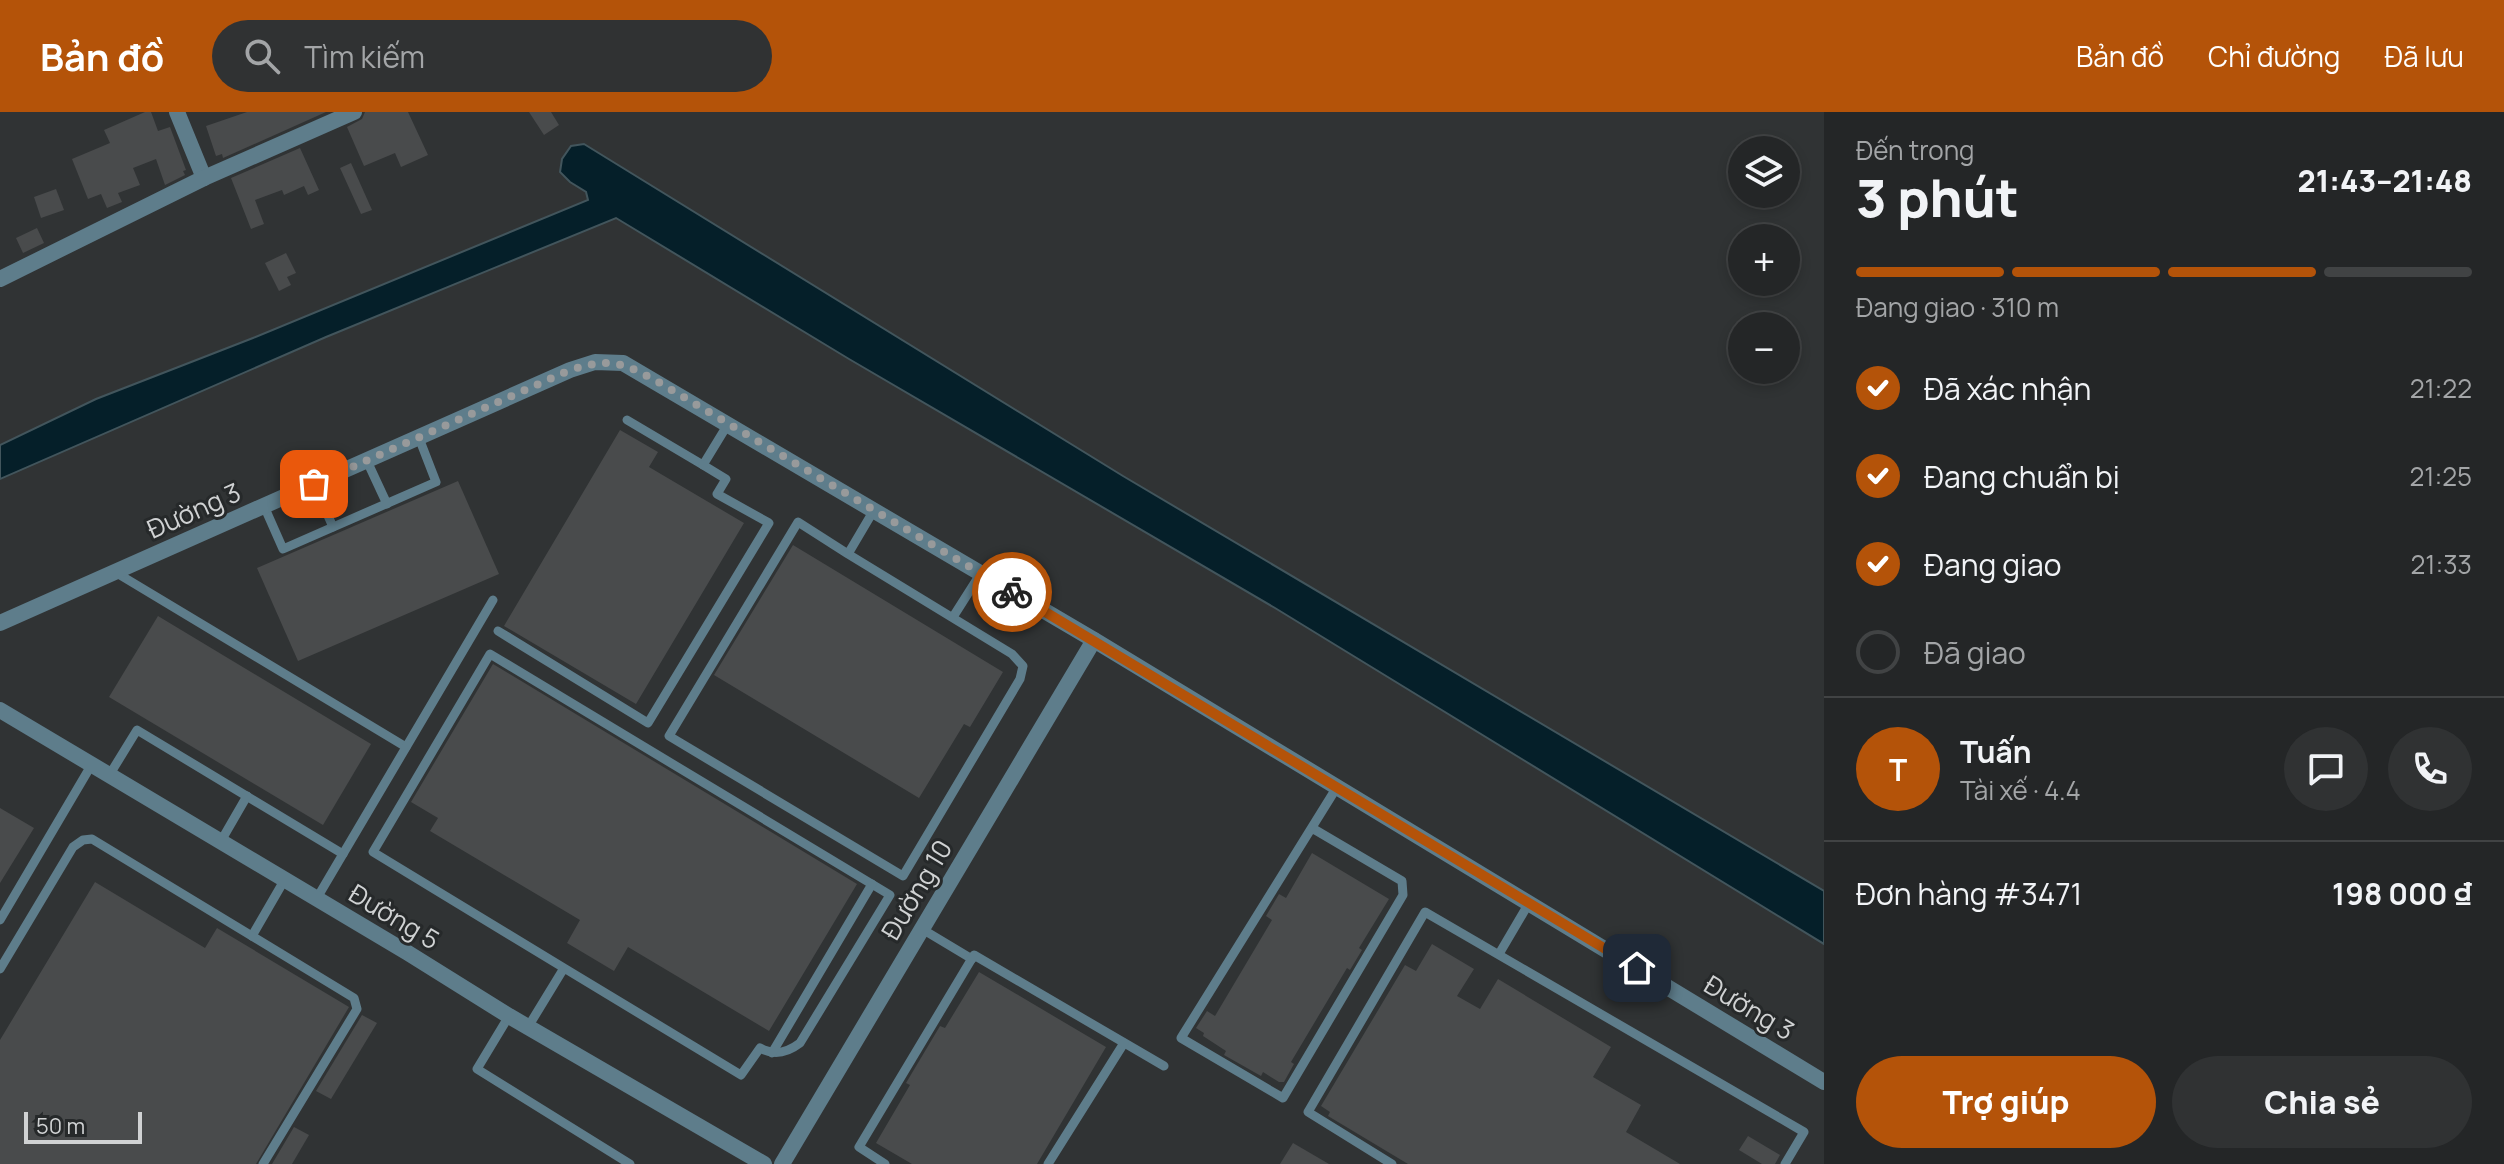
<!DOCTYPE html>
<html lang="vi">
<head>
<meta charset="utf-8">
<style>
	:root { --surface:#242627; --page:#303233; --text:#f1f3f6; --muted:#a3a5a7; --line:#414344; --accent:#b45309 }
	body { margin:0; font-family:Manrope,sans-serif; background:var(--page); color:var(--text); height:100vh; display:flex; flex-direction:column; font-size:30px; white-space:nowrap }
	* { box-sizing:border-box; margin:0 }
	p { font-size:26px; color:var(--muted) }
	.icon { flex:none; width:44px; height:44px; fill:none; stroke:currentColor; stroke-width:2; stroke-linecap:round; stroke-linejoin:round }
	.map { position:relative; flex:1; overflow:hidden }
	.sheet { display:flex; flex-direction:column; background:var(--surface); width:680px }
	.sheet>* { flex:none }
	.controls { position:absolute; left:1728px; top:24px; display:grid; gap:16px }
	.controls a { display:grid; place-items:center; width:72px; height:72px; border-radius:50%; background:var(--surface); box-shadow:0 4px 12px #0003,0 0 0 2px var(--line); font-size:40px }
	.scale { position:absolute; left:24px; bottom:20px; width:118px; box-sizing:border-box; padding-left:8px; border:4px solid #d0d2d3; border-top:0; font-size:22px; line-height:28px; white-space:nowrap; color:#d0d2d3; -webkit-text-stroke:6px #26292a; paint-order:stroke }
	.pin { position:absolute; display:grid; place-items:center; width:68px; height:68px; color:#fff; margin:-34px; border-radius:16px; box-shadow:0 4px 12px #0006 }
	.courier { position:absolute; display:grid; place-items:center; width:80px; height:80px; margin:-40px; border:6px solid #b45309; border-radius:50%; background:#fff; color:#222; box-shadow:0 2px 10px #0007 }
	.overview em { font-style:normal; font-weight:800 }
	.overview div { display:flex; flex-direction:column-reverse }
	.overview { display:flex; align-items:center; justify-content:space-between; height:136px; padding:0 32px }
	h1 { font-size:52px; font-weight:800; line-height:60px }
	.bar { display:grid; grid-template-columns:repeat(4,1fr); gap:12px 8px; align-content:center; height:96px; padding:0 32px }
	.bar i { height:10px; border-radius:6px; background:var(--line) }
	.bar .active { background:var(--accent) }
	.bar p { grid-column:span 4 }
	.line { display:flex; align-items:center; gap:20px; padding:0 32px; border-top:2px solid var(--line) }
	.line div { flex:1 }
	.round { display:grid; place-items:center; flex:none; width:84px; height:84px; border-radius:42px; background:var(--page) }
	ol { padding:0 32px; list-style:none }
	li { display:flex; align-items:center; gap:24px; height:88px }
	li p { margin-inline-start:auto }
	li .icon { padding:8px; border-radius:50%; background:var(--accent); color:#fff; stroke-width:4 }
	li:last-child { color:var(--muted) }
	li i { width:44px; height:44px; border:4px solid var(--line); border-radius:50% }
	.cta { display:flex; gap:16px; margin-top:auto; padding:16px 32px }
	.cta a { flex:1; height:92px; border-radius:48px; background:var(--accent); color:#fff; font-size:32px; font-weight:800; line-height:92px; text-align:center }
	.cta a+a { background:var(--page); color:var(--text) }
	header { display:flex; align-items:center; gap:48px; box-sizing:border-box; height:112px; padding:0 40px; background:var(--accent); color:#fff }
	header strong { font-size:38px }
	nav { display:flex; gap:44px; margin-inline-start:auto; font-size:28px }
	.search { width:560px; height:72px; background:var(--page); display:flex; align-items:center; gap:20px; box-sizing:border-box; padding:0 28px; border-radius:44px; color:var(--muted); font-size:30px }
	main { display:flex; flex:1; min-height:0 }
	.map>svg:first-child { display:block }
	.water { fill:#051f29; stroke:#42555c; stroke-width:2 }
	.building { fill:#494b4c }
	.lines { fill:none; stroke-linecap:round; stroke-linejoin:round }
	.service { stroke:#5e7d8b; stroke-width:9 }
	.minor { stroke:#5e7d8b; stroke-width:16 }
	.tertiary { stroke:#5e7d8b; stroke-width:16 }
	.done { stroke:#989a9b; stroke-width:8; stroke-dasharray:0 14.4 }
	.route { stroke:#b45309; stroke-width:10 }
	.labels { text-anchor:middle; stroke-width:6; stroke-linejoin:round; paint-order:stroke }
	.street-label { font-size:26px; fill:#d0d2d3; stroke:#26292a }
</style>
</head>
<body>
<header>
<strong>Bản đồ</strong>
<div class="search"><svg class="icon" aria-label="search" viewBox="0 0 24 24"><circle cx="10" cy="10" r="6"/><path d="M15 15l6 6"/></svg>Tìm kiếm</div>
<nav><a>Bản đồ</a><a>Chỉ đường</a><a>Đã lưu</a></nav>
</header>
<main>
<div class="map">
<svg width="1824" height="1052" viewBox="0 0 1824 1052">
	<rect width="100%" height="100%" fill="#303334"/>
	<!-- water -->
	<path class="water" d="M584,32l539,332 701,415v53l-549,-336 -426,-249 -233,-141 -290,119 -326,142v-34l96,-46 157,-61 335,-138 -2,-8 -16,-10 -10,-10 2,-13 9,-13z"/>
	<!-- building -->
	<g class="building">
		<path d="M145,0h6l7,19 12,-4 16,43 -3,1 2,4 -20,10 -9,-26 -23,9 7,17 -22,8 4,9 -15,6 -6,-14 -13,5 -16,-40 38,-16 -6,-13z"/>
		<path d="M247,0h79l-103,46 -1,-4 -6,2 -10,-30z"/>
		<path d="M365,0h43l20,43 -27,12 -6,-14 -31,13 -17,-39 15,-8z"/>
		<path d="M529,0h22l8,13 -15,10z"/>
		<path d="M300,36l19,42 -11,5 -4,-9 -20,9 -2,-5 -27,10 9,24 -13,5 -20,-51z"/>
		<path d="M351,51l21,47 -11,4 -21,-46z"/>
		<path d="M56,77l8,21 -23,8 -7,-21z"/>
		<path d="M37,116l7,15 -21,10 -7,-15z"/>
		<path d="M286,141l10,20 -9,4 4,8 -12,6 -14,-28z"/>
		<path d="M620,318l38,22 -9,15 95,56 -108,181 -132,-78z"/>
		<path d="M458,369l41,93 -201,87 -41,-93z"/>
		<path d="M793,433l210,127 -33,55 -6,-3 -45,74 -205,-123z"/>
		<path d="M158,504l213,128 -48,81 -214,-128z"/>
		<path d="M493,552l364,220 -88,147 -141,-84 -14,24 -47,-28 13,-23 -150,-89 8,-13 -27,-16z"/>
		<path d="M0,696l34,20 -34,55z"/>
		<path d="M1312,741l77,46 -30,49 3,2 -12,20 -3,-2 -56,94 3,2 -10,18h-5l-16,-10 -2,4 -37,-21 2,-4 -23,-15 1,-3 -8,-5 11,-17 8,5 57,-96 -6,-4 13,-22 7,4z"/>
		<path d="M95,770l110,66 12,-20 132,79 -93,157h-256v-124z"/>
		<path d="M1432,832l42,25 -17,27 23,13 18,-30 113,68 -18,30 48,28 -15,27 54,32h-272l-80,-48 2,-4 -9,-6 84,-141 11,6z"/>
		<path d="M979,860l127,75 -69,117h-125l-36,-21 34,-58 -4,-2 34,-57 5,2z"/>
		<path d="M362,903l15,8 -46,76 -15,-8z"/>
		<path d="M294,1015l15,8 -17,29h-20z"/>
		<path d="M1748,1024l32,19 -5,9h-13l-23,-14z"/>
		<path d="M1293,1031l36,21h-49z"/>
	</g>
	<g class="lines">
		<!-- service -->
		<g class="service">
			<path d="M627,308l76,45 25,-41"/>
			<path d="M367,349l20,43"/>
			<path d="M314,372l19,43"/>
			<path d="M264,394l19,43 153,-67 -17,-44"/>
			<path d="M848,442l164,100 11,12 -3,13 -117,197 -234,-140 129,-214 50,32 26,-44"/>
			<path d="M115,460l291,175"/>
			<path d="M953,505l28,-44"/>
			<path d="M498,519l150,92 121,-200 -52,-29 9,-15 -23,-14"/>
			<path d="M110,662l27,-44 206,124"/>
			<path d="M1312,716l90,53 1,14 -120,203 -102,-60 156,-251"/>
			<path d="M221,729l26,-45"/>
			<path d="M317,786l176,-298"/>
			<path d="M0,808l92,-156"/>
			<path d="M922,817l50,30"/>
			<path d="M252,824l33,-57"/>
			<path d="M1499,842l30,-51"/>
			<path d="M0,857l73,-122 10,-7 9,-1 262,159 3,11 -94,155"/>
			<path d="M509,904l-32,53 153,95"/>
			<path d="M528,915l36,-59 177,107 19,-27c14,8 27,5 40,-5l90,-148 -400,-241 -117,198 191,116"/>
			<path d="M772,941l100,-169"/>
			<path d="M885,1052l-26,-17 115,-192 190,111"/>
			<path d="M1048,1052l76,-121"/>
			<path d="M1392,1052l-84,-52 117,-200 379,220 -19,32"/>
		</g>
		<!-- minor -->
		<g class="minor">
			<path d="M177,0l27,66"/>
			<path d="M0,167l204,-101 150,-66"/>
			<path d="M0,598l408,243 101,63 255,148"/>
		</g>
		<!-- tertiary -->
		<g class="tertiary">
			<path d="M0,511l570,-253 25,-8 28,1 471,277 730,442"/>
			<path d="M782,1052l312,-524"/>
		</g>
	</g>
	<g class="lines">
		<!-- done -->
		<path class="done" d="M314,372l256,-114c42,-13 54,-7 90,13l352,209"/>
		<!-- route -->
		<path class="route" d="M1012,480l625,376"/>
	</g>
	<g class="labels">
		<!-- street labels -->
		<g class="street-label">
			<text transform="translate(194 399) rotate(-24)" y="9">Đường 3</text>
			<text transform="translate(917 778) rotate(-59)" y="9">Đường 10</text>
			<text transform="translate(394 805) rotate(31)" y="9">Đường 5</text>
			<text transform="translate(1749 896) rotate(31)" y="9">Đường 3</text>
		</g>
	</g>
</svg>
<div class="controls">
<a><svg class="icon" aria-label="layers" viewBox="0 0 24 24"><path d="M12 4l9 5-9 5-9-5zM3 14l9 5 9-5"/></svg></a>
<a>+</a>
<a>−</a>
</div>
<div class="scale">50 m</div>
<div class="pin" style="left:314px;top:372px;background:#ea580c"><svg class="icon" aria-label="bag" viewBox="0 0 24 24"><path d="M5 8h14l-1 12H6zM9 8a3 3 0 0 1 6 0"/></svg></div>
<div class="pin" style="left:1637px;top:856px;background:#1f2937"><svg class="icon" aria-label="home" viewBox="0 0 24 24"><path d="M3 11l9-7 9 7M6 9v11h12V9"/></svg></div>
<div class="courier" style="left:1012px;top:480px"><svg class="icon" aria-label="bike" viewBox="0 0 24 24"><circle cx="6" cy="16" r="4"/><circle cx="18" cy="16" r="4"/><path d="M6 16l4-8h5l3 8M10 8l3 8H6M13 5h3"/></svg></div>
</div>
<section class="sheet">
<div class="overview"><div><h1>3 phút</h1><p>Đến trong</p></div><em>21:43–21:48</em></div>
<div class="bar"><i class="active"></i><i class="active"></i><i class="active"></i><i></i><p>Đang giao · 310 m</p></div>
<ol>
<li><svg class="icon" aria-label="check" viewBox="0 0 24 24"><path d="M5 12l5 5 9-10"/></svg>Đã xác nhận<p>21:22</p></li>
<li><svg class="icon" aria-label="check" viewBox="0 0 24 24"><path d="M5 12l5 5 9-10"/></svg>Đang chuẩn bị<p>21:25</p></li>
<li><svg class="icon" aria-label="check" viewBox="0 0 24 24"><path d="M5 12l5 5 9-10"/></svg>Đang giao<p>21:33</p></li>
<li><i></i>Đã giao</li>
</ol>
<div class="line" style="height:144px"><b class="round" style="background:var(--accent);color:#fff">T</b><div><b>Tuấn</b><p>Tài xế · 4.4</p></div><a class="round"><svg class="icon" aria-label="chat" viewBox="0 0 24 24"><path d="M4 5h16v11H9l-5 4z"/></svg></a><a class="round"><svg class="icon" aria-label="phone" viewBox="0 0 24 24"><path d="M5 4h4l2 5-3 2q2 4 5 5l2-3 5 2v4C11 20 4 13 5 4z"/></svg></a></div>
<div class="line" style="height:104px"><div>Đơn hàng #3471</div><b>198 000 ₫</b></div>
<div class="cta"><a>Trợ giúp</a><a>Chia sẻ</a></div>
</section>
</main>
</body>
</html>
